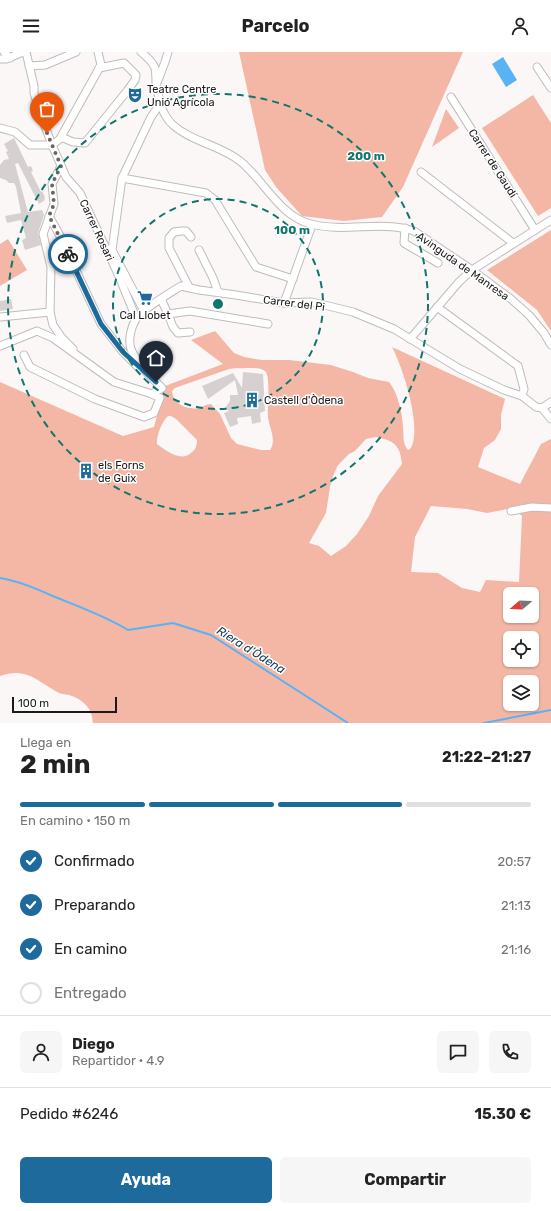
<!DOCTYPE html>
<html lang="es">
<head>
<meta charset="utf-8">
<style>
	:root { --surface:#fff; --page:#f6f6f6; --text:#222; --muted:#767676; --line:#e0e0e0; --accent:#1e6a9d }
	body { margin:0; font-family:Rubik,sans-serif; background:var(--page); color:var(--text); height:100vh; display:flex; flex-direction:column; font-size:15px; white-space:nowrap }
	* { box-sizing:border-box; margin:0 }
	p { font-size:13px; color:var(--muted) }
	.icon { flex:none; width:22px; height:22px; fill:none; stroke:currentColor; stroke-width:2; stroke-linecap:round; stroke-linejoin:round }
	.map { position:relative; height:671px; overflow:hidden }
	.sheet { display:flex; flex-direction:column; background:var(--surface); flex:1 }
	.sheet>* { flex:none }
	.needle { width:26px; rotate:251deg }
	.buttons { position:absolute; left:503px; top:535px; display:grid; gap:8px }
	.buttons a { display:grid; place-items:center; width:36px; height:36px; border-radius:6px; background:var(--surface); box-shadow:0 1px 3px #0004; font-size:20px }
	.scale { position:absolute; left:12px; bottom:10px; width:105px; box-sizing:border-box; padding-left:4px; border:2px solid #1b1919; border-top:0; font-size:11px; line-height:14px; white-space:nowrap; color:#1b1919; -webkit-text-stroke:3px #fff; paint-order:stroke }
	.pin { position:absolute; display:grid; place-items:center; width:34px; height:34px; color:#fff; margin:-41px -17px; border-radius:50% 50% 50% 0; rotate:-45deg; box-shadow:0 0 4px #0007 }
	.pin .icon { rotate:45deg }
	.courier { position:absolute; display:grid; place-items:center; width:40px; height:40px; margin:-20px; border:3px solid #1e6a9d; border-radius:50%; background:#fff; color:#222; box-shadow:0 1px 5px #0007 }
	.headline em { font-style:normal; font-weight:700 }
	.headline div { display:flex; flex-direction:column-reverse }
	.headline { display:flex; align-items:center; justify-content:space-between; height:68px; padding:0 20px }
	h1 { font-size:26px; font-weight:700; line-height:30px }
	.bar { display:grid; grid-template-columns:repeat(4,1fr); gap:6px 4px; align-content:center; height:48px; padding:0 20px }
	.bar i { height:5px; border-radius:3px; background:var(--line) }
	.bar .on { background:var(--accent) }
	.bar p { grid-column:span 4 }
	.line { display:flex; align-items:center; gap:10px; padding:0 20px; border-top:1px solid var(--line) }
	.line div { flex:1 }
	.round { display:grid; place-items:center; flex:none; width:42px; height:42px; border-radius:6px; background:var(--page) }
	ol { padding:0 20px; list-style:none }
	li { display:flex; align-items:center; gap:12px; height:44px }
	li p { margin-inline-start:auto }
	li .icon { padding:4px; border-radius:50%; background:var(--accent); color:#fff; stroke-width:4 }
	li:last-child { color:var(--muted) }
	li i { width:22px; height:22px; border:2px solid var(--line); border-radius:50% }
	.cta { display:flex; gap:8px; margin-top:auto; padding:8px 20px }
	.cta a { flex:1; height:46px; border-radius:6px; background:var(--accent); color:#fff; font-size:16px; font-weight:700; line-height:46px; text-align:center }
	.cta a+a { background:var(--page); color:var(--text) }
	header { display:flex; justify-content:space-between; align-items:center; height:52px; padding:0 20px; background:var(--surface); font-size:18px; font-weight:700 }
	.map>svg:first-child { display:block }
	.green { fill:#f4b7a5; fill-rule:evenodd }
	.water { fill:#59b2f4 }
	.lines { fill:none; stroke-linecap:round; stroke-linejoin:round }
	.stream { stroke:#59b2f4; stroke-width:2 }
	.building { fill:#d6d1d0 }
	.minor-casing { stroke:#c1bcbb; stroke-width:9 }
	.minor { stroke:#fff; stroke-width:7 }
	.done { stroke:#696766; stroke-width:4; stroke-dasharray:0 7.2 }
	.route { stroke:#1e6a9d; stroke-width:5 }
	.ring { fill:none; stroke:#0f766e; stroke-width:2; stroke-dasharray:7 5 }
	.labels { text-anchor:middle; stroke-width:3; stroke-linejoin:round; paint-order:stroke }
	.poi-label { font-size:11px; fill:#1b1919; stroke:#fff; text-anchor:start }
	.street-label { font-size:11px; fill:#1b1919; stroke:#fff }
	.water-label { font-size:12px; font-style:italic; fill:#153b55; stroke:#fff }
	.centre { fill:#0f766e; stroke:#fff; stroke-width:2 }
	.ring-label { font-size:12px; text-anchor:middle; font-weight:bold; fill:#0f766e; stroke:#fff; stroke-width:3; stroke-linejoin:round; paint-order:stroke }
</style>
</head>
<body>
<header><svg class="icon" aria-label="menu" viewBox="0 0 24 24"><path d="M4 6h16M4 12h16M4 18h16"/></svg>Parcelo<svg class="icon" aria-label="person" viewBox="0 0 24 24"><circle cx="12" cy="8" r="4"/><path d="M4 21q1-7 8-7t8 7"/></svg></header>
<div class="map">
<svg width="551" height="671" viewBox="0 0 551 671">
	<rect width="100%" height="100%" fill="#fbf7f6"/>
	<!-- green -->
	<g class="green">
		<path d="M239,0h224l-60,135 -21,30 -38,4 -42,-5 -26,-29 -11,-17z"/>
		<path d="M533,43l18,28v85l-13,8 -56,-88z"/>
		<path d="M446,57l13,19 -27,19z"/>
		<path d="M551,178v101l-14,-21 -50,-40z"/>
		<path d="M8,187l19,31 -27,16v-42z"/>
		<path d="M215,279l19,22 10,4 18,3h27l42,5 22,7 15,6 21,4c9,11 13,30 14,44 1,9 -1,17 5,24l3,-2c11,-22 -8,-80 -19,-101l113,52 -4,16v14l-6,11 -11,8 -6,19 42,17 21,-40 10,-5v284h-458c-1,-15 -10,-24 -24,-28 -4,-1 -9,-1 -12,-3 -21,-12 -31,-25 -57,-16v-294l123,54 31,-9 11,-41 58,-22 -32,-24zM237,316c7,1 22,-2 28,3 6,5 2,37 3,46 1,10 9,23 2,33h-9l-24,-6 -6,-6 -11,-24 -9,-10c-5,0 -8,3 -12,4 -12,2 -26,-4 -27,-17l3,-3 54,-19zM168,364h3l5,3 21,21c0,5 -1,9 -5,12 -10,11 -26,-1 -35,-8 -1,-7 5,-23 11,-28zM376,385c19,4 24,8 26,27l-24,32 -9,20 -12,18 -11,12 -15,10 -12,-10 -10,-3 17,-30 4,-26 3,-11 5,-11 11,-11 6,-3 11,-12zM431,454l36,3 20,4 26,-5 9,8 -3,66 -33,-2 -6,12 -18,-4 -24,-15 -27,-1 4,-35zM510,542h22v22h-22zM510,586h22v22h-22zM510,630h22v22h-22z"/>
	</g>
	<!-- water -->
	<path class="water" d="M503,5l14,23 -11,7 -14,-23z"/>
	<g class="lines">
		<!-- stream -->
		<g class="stream">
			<path d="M0,526c19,3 37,11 55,19 25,10 50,19 73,33l45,-7 38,12 137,88"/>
			<path d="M484,671l67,-13"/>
		</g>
	</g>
	<!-- building -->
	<g class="building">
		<path d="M14,86l14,29 3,-1 2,5 -2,1 10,20 1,-1 3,6 -1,1 1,2 -6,4 -21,-41 -3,1 13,48 14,-2 2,5 -6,18 3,12 -16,5 -3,-10 4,-2 -5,-18 -14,3 -2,-7 16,-3 -5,-26 -2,-4h-5l-3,-3 -6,-2v-13l4,-5 5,-1 -3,-7 2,-1 -4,-7z"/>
		<path d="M11,247l2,10 -13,2v-10z"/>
		<path d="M243,320l20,2 2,37 -5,2 1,9 -9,2 -1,-8 -14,2 1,6 -8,3 -6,-14 5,-2 -4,-3 5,-7v-6h8l-3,-15 -27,19 -6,-13 31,-13 9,15z"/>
		<path d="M92,411l3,4 -15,11 -3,-4z"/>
	</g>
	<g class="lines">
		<defs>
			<g id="minor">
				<path d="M4,0l6,6"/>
				<path d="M26,0l8,34v7l9,28 9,24 14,32 14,16 38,81 18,44"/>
				<path d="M141,0c5,4 12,11 14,16 1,5 1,11 1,16 3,15 5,30 17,41 19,17 47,20 67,36 24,19 39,55 71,63 34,9 70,-4 103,7l58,39 39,29 18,16 15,18 7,12"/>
				<path d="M0,7h6l17,-7"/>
				<path d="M29,14l16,-1 31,-13"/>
				<path d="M537,15l14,21"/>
				<path d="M157,31l8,-21 3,-10"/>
				<path d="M451,45l84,133"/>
				<path d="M0,76l15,4 15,13h22"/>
				<path d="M61,85l12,5 12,1 42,-52 8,-11 1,-5 -12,-12 -25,5"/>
				<path d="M52,93l8,-6 2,-4 39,-70 -3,-13"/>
				<path d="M61,114l-9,18 2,20 -11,30 8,33 -1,45 3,13 9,13 11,11"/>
				<path d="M421,120l92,71"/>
				<path d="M122,126l84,15 9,7 41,67 37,12"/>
				<path d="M49,164l10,18 42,90 22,28 16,16"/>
				<path d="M405,176l-1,15 34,20"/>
				<path d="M199,198l14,28 5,14"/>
				<path d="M189,235l-20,-39v-10l5,-6 7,-1h5l5,6"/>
				<path d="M161,247l7,15 22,-3 78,13"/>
				<path d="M284,251l28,-78"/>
				<path d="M437,255l81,59 6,23 -2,7"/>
				<path d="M144,259l-32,-61 10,-72 29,-61 9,-13"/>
				<path d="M168,262l5,13 5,6 12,-1"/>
				<path d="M0,265l50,-5"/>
				<path d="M410,287l49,-57 13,-12 79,-50"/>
				<path d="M0,294l37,-15 16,7 61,44 38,12 10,-6c-11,-11 -25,-24 -31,-39 -3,-9 0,-22 5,-30 6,-10 34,-26 45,-33l18,4 37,5 48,8 28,-1 41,10 41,17 66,40 44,21 18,6 14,11 6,1 9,-6"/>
				<path d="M24,303l6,12 65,32 49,18 10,-4 6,-15 -8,-4"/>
				<path d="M542,356l9,11"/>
				<path d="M511,459l21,-4 19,1"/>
			</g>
		</defs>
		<!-- minor casing -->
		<use href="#minor" class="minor-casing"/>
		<!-- minor -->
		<use href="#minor" class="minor"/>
	</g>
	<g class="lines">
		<!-- done -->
		<path class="done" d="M47,81l14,33 -9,18 2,20 -5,12 19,38"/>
		<!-- route -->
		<path class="route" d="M68,202l33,70 22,28 33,30"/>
	</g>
	<!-- distance rings -->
	<g class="ring">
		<circle cx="218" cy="252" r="105"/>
		<circle cx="218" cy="252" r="210"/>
	</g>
	<!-- icons -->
	<defs>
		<symbol id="theatre-bare" viewBox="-9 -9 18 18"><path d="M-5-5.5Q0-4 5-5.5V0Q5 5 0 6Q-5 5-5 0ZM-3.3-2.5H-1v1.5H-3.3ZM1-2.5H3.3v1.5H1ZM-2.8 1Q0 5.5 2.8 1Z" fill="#1e6a9d" stroke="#fff" stroke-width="2.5" paint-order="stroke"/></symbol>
		<symbol id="supermarket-bare" viewBox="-9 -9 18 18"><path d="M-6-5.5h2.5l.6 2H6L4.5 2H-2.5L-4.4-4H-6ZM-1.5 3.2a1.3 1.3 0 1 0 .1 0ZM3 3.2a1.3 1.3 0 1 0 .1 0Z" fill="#1e6a9d" stroke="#fff" stroke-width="2.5" paint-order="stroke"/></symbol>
		<symbol id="building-bare" viewBox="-9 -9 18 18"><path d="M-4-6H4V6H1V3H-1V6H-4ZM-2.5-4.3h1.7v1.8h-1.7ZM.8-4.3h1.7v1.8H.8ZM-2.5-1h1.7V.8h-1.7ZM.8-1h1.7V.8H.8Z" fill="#1e6a9d" stroke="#fff" stroke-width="2.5" paint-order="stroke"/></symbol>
	</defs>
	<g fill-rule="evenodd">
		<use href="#theatre-bare" x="124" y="32" width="22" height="22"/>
		<use href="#supermarket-bare" x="134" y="235" width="22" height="22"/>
		<use href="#building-bare" x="241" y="337" width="22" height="22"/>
		<use href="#building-bare" x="75" y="408" width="22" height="22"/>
	</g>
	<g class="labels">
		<!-- poi labels -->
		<g class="poi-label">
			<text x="147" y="41">Teatre Centre<tspan x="147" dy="13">Unió Agrícola</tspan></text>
			<text x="145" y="267" text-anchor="middle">Cal Llobet</text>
			<text x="264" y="352">Castell d'Òdena</text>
			<text x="98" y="417">els Forns<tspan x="98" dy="13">de Guix</tspan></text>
		</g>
		<!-- street labels -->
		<g class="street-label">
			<text transform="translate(493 111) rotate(57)" y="4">Carrer de Gaudí</text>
			<text transform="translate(97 178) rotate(65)" y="4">Carrer Rosari</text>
			<text transform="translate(463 214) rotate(35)" y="4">Avinguda de Manresa</text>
			<text transform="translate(294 251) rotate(7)" y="4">Carrer del Pi</text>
		</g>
		<!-- water labels -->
		<g class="water-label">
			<text transform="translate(251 598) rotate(32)" y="4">Riera d'Òdena</text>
		</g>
	</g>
	<circle cx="218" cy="252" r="6" class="centre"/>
	<g class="ring-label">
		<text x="366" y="108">200 m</text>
		<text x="292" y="182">100 m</text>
	</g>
</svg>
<div class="buttons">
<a><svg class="needle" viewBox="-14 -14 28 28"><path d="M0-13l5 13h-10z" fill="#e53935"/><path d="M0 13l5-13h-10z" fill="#767676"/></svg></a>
<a><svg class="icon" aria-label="locate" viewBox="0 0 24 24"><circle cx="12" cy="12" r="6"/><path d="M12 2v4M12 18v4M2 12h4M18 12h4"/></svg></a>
<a><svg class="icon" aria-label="layers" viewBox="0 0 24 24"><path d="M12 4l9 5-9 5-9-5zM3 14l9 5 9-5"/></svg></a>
</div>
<div class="scale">100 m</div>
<div class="pin" style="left:47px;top:81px;background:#ea580c"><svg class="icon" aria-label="bag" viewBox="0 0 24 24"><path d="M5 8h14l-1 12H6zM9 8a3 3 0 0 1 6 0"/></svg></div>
<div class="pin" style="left:156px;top:330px;background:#1f2937"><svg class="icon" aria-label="home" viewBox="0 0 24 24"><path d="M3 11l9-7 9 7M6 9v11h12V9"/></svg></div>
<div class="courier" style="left:68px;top:202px"><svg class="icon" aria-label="bike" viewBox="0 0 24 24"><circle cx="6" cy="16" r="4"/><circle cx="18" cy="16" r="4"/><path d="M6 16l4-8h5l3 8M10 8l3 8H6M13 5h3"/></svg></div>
</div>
<section class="sheet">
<div class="headline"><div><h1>2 min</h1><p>Llega en</p></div><em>21:22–21:27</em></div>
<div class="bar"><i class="on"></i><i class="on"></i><i class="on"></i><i></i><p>En camino · 150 m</p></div>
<ol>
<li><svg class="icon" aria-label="check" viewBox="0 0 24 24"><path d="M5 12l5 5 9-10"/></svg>Confirmado<p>20:57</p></li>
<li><svg class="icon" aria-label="check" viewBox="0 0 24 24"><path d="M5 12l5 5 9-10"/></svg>Preparando<p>21:13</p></li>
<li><svg class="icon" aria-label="check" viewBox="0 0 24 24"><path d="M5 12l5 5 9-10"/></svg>En camino<p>21:16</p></li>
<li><i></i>Entregado</li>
</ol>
<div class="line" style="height:72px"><a class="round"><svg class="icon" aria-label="person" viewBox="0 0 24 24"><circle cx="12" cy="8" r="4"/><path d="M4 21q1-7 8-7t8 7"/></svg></a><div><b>Diego</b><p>Repartidor · 4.9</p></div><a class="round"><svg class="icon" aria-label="chat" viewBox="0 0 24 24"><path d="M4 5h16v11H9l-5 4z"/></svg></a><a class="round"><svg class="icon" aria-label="phone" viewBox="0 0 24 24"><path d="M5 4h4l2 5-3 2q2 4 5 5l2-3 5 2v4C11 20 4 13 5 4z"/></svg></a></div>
<div class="line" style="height:52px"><div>Pedido #6246</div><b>15.30 €</b></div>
<div class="cta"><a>Ayuda</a><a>Compartir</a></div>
</section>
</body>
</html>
